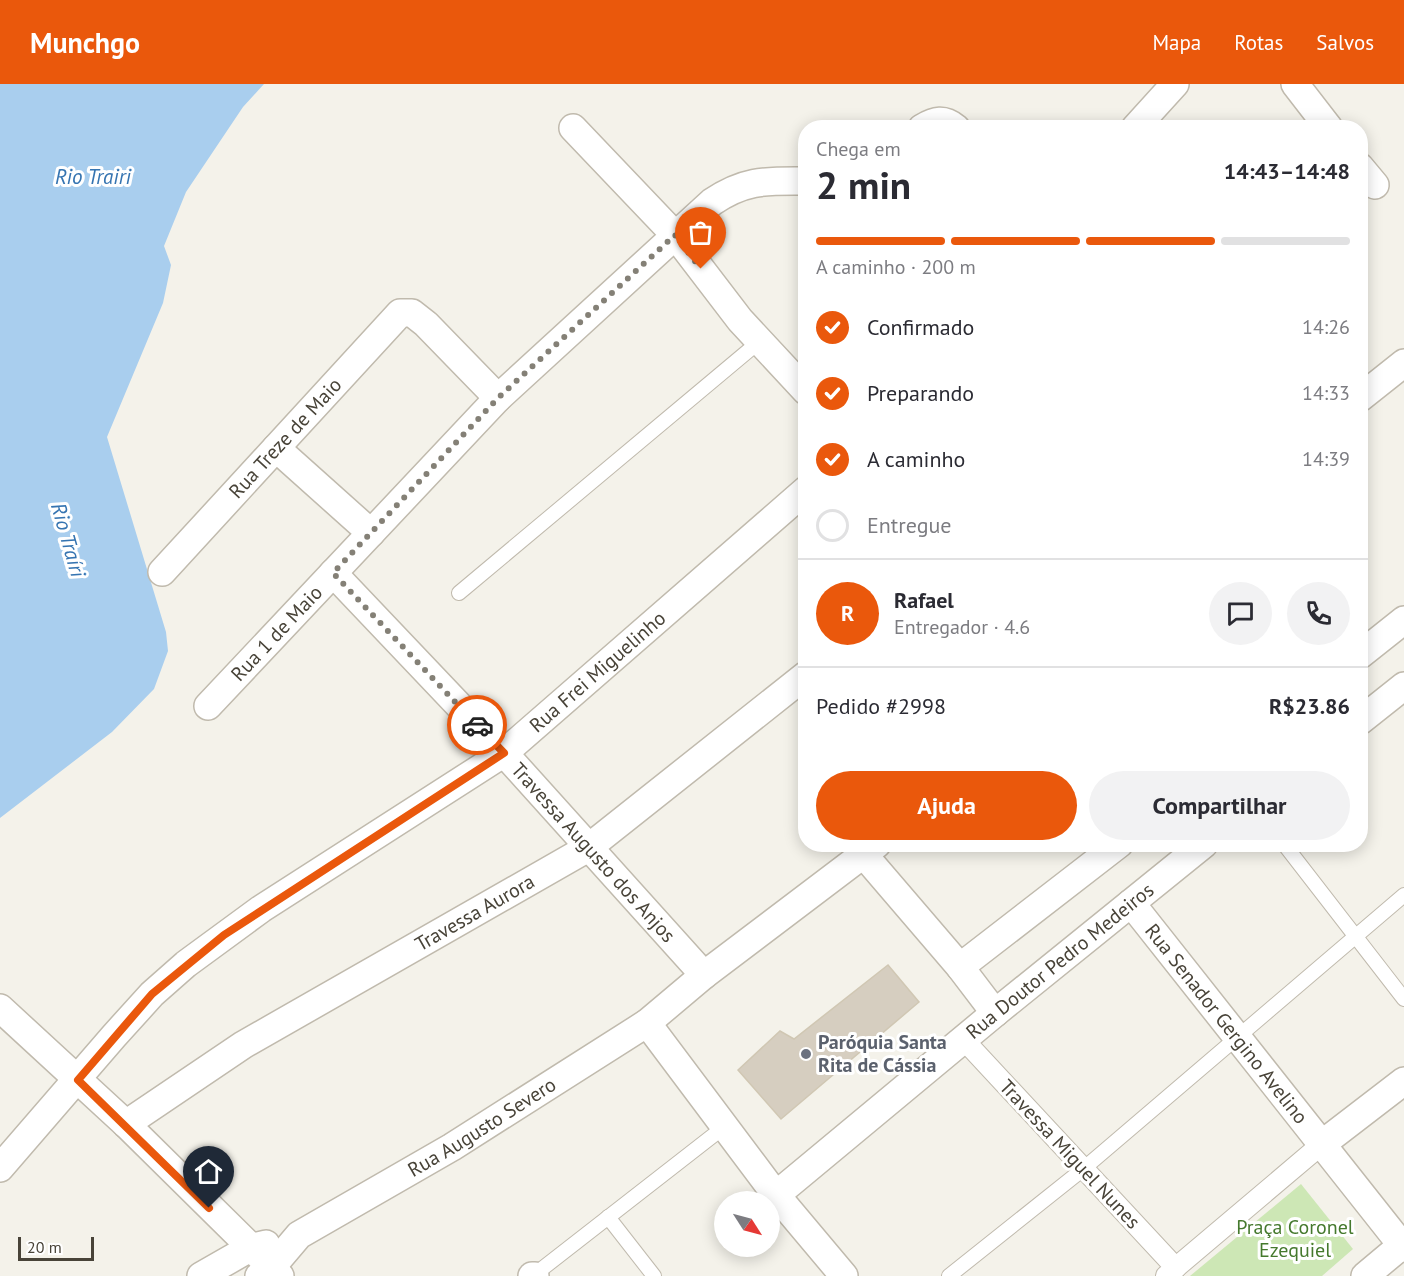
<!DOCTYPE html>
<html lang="pt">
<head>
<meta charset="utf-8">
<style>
	:root { --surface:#fff; --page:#f2f2f3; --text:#2b2b33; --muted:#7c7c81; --line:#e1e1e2; --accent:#ea580c }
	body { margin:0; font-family:"PT Sans",sans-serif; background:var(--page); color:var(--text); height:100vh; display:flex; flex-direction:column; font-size:22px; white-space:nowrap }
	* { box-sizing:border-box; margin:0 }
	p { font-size:20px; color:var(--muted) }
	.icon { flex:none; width:33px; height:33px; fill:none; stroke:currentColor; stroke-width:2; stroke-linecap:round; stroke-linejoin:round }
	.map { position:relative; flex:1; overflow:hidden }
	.drawer { position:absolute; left:798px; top:36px; width:570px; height:732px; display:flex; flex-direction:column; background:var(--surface); border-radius:24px; box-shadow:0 3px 15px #0003 }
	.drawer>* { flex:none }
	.needle { width:39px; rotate:126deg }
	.buttons { position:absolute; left:714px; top:1107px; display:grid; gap:12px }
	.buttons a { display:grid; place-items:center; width:66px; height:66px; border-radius:50%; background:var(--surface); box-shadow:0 3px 15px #0003; font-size:30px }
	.scale { position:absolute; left:18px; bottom:15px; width:76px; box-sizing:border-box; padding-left:6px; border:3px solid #484338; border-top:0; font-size:16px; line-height:21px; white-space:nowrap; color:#484338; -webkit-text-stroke:4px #fff; paint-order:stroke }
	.pin { position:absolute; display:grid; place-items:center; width:51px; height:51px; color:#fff; margin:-62px -26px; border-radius:50% 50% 50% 0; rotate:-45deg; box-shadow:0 0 6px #0007 }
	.pin .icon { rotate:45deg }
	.courier { position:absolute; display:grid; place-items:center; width:60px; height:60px; margin:-30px; border:4px solid #ea580c; border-radius:50%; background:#fff; color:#222; box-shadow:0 2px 8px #0007 }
	.head em { font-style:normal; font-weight:800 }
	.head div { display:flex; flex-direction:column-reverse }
	.head { display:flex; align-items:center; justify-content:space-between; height:102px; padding:0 18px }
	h1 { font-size:39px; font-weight:800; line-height:45px }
	.bar { display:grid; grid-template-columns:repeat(4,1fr); gap:9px 6px; align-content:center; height:72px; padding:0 18px }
	.bar i { height:8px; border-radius:4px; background:var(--line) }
	.bar .current { background:var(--accent) }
	.bar p { grid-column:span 4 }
	.line { display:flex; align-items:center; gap:15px; padding:0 18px; border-top:2px solid var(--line) }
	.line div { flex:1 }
	.round { display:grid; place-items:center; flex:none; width:63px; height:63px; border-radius:32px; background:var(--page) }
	ol { padding:0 18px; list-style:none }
	li { display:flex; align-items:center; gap:18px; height:66px }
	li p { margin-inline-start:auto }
	li .icon { padding:6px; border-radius:50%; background:var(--accent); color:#fff; stroke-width:4 }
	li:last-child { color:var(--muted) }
	li i { width:33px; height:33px; border:3px solid var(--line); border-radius:50% }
	.cta { display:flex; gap:12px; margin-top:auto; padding:12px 18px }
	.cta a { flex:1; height:69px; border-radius:36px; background:var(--accent); color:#fff; font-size:24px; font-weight:800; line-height:69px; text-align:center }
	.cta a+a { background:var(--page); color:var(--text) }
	header { display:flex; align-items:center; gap:36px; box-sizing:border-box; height:84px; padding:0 30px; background:var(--accent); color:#fff }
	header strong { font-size:28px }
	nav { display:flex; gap:33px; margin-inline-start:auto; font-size:21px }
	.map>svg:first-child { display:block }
	.green { fill:#cde7b5 }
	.water { fill:#a9ceee }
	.building { fill:#d6cec0; stroke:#d0c7b3; stroke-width:1.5 }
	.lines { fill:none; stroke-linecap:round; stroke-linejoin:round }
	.service-casing { stroke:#c0baad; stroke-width:16 }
	.pedestrian-casing { stroke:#c0baad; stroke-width:22 }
	.minor-casing { stroke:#c0baad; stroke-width:30 }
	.service { stroke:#fff; stroke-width:14 }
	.pedestrian { stroke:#fff; stroke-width:20 }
	.minor { stroke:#fff; stroke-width:27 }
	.done { stroke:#848076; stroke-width:6; stroke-dasharray:0 10.8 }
	.route { stroke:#ea580c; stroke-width:8 }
	.worship-dot { fill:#6b7280; stroke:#fff; stroke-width:2 }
	.labels { text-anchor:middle; stroke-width:6; stroke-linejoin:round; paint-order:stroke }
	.street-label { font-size:20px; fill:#484338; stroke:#fff }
	.worship-label { font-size:20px; font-weight:bold; fill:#5b616d; stroke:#fff; text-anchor:start }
	.park-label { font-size:20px; fill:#45792d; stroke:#fff }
	.water-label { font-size:21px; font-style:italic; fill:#3574b1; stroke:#fff }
</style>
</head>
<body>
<header>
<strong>Munchgo</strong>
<nav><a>Mapa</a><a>Rotas</a><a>Salvos</a></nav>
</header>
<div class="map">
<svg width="1404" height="1192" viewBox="0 0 1404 1192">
	<rect width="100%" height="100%" fill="#f4f2ea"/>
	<!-- green -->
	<path class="green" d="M1301,1100l52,65 -31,27h-132z"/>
	<!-- water -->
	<path class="water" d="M0,0h264l-21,23 -57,85 -22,54 7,19 -8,38 -56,134 59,195 2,19 -14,38 -42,43 -112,86z"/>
	<!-- building -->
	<path class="building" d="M888,881l31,37 -138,117 -43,-49 42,-39 14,8z"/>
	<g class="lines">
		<defs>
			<g id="service">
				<path d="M459,509l301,-252"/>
				<path d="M1284,760l120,155"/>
				<path d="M608,1133l46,59"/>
				<path d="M534,1191l190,-148"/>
				<path d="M949,1192l133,-106 322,-275"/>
			</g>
			<g id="pedestrian">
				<path d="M964,956l212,228"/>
				<path d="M1166,1192l156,-132"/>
			</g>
			<g id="minor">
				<path d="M1295,0l34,44"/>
				<path d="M573,44l102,107 65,85 66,71"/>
				<path d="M922,44c13,-8 22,-10 34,0"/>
				<path d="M1135,44l40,-44"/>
				<path d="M1360,83l15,18"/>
				<path d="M1360,314l44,-35"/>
				<path d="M276,364l95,85"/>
				<path id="s1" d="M162,488l238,-259h12l14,11 72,74"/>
				<path id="s2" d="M333,489l171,180 200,222"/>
				<path d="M1360,571l44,-35"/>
				<path id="s3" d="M208,622l290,-308 214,-196c34,-23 55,-21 94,-21"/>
				<path d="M1360,637l44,-35"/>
				<path d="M864,771l96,112 35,46"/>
				<path id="s4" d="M1131,819l273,345"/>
				<path d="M960,883l159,-123"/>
				<path d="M0,924l126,116 154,152"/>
				<path d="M647,939l129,172 68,81"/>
				<path id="s5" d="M126,1040l117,-79 345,-197 218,-173"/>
				<path d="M1322,1060l82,-63"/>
				<path id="s6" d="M0,1084l114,-132 38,-42 34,-30 75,-55 243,-156 302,-263"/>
				<path id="s7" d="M776,1111l219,-182 209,-169"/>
				<path d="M201,1192l49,-28 16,-4"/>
				<path id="s8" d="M259,1192l12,-8 28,-33 153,-88 195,-124 57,-48 173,-131"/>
				<path d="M532,1192h3"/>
				<path d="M1365,1192l37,-31"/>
			</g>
		</defs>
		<!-- service casing -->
		<use href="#service" class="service-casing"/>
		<!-- pedestrian casing -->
		<use href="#pedestrian" class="pedestrian-casing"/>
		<!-- minor casing -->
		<use href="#minor" class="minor-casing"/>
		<!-- service -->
		<use href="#service" class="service"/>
		<!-- pedestrian -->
		<use href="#pedestrian" class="pedestrian"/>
		<!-- minor -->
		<use href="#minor" class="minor"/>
	</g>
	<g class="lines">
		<!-- done -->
		<path class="done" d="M477,641l-144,-152 165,-175 177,-163 26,34"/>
		<!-- route -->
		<path class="route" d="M209,1124l-131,-128 74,-86 72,-59 280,-182 -27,-28"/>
	</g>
	<!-- markers -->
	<circle class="worship-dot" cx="806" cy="970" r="6"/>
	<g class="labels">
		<!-- street labels -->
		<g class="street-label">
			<text dy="7" stroke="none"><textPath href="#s1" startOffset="182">Rua Treze de Maio</textPath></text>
			<text dy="7" stroke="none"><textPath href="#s3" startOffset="100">Rua 1 de Maio</textPath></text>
			<text dy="7" stroke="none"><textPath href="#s6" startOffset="782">Rua Frei Miguelinho</textPath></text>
			<text dy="7" stroke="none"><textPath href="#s2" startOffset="382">Travessa Augusto dos Anjos</textPath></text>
			<text dy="7" stroke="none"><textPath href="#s5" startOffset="408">Travessa Aurora</textPath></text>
			<text dy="7" stroke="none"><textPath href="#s7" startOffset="368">Rua Doutor Pedro Medeiros</textPath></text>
			<text dy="7" stroke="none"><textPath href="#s4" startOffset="154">Rua Senador Gergino Avelino</textPath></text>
			<text dy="7" stroke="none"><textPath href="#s8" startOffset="270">Rua Augusto Severo</textPath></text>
			<text transform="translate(1070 1070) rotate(47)" y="7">Travessa Miguel Nunes</text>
		</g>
		<!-- worship labels -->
		<g class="worship-label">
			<text x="818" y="965">Paróquia Santa<tspan x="818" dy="23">Rita de Cássia</tspan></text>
		</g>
		<!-- park labels -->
		<g class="park-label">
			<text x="1295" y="1150">Praça Coronel<tspan x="1295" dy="23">Ezequiel</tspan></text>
		</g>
		<!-- water labels -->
		<g class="water-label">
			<text x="93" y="100">Rio Trairi</text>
			<text transform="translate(68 456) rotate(74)" y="7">Rio Traíri</text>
		</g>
	</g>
</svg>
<div class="buttons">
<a><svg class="needle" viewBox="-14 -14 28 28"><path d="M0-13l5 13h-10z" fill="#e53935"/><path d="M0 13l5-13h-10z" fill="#7c7c81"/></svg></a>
</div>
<div class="scale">20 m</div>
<div class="pin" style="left:701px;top:185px;background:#ea580c"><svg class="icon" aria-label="bag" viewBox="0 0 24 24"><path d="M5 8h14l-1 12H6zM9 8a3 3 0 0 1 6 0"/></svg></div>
<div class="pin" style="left:209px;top:1124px;background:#1f2937"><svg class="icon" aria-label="home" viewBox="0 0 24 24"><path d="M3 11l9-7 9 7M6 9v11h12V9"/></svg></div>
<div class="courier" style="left:477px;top:641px"><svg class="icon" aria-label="car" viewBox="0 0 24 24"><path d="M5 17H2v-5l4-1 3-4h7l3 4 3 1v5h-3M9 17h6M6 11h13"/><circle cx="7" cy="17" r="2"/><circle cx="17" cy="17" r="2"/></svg></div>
<section class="drawer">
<div class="head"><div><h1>2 min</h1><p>Chega em</p></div><em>14:43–14:48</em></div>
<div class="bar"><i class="current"></i><i class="current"></i><i class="current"></i><i></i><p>A caminho · 200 m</p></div>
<ol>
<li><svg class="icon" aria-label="check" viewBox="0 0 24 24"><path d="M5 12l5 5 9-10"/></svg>Confirmado<p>14:26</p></li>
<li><svg class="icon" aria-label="check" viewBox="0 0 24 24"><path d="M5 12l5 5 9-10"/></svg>Preparando<p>14:33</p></li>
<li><svg class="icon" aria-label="check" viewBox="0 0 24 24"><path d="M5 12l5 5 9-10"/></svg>A caminho<p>14:39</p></li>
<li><i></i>Entregue</li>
</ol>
<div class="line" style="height:108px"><b class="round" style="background:var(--accent);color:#fff">R</b><div><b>Rafael</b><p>Entregador · 4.6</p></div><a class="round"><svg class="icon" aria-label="chat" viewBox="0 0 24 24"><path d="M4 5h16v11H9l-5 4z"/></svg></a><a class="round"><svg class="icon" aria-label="phone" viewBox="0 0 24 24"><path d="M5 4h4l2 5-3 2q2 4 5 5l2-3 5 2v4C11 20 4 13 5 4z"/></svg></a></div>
<div class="line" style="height:78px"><div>Pedido #2998</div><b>R$23.86</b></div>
<div class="cta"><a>Ajuda</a><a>Compartilhar</a></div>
</section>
</div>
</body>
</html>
